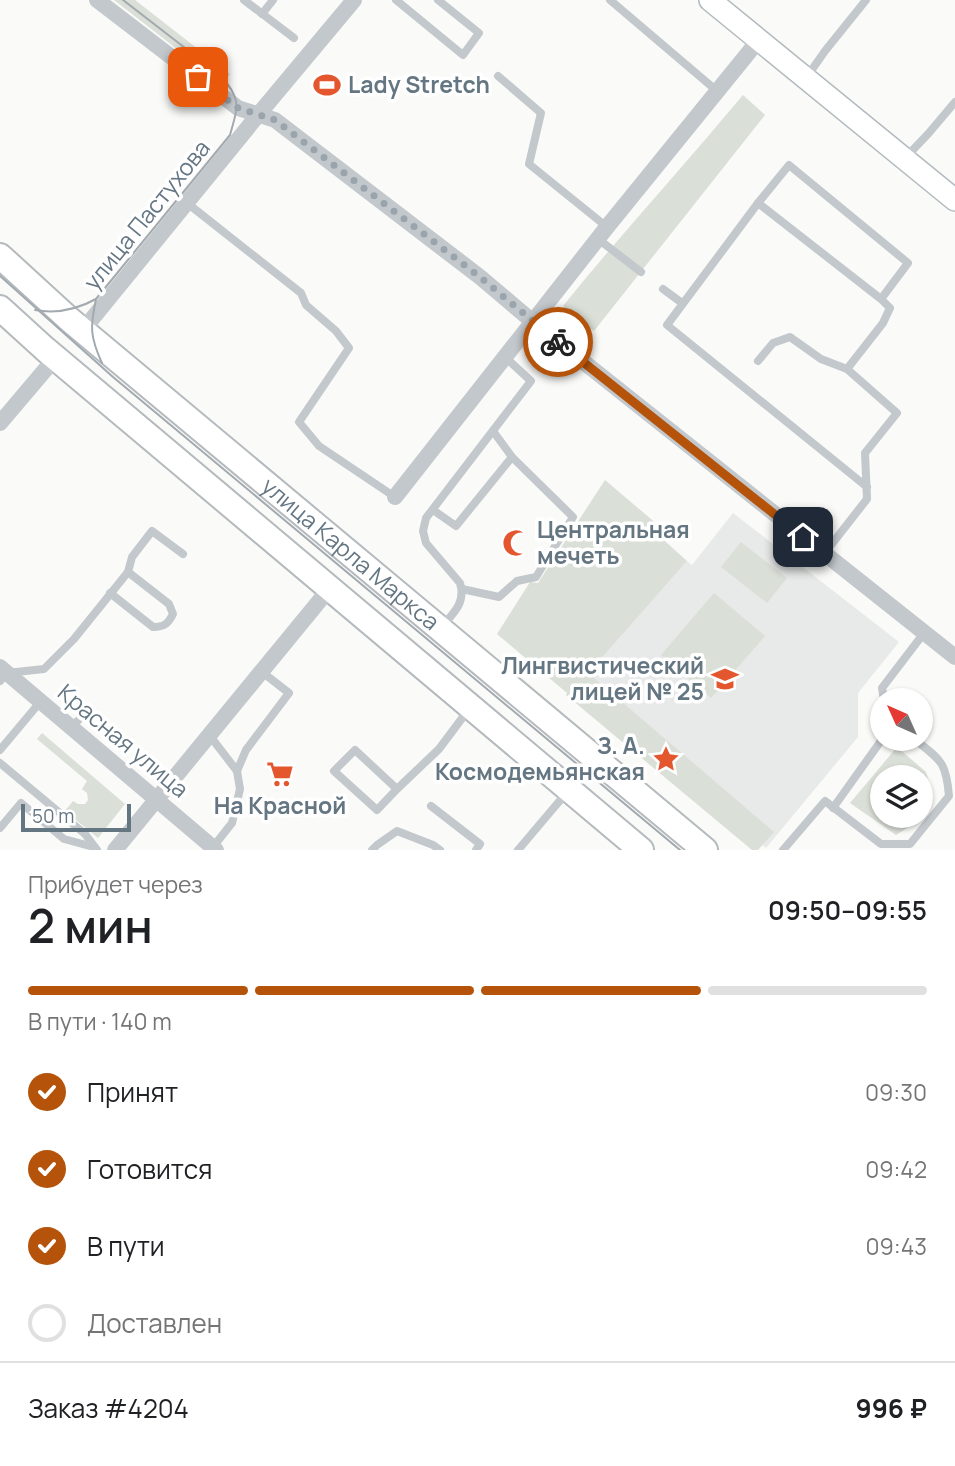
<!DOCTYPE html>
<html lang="ru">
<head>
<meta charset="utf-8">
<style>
	:root { --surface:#fff; --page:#f2f2f2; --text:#202124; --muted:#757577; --line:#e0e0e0; --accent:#b45309 }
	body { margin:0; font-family:Manrope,sans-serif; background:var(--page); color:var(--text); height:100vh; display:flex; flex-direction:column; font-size:26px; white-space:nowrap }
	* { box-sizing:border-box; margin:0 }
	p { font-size:23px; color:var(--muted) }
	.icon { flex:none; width:38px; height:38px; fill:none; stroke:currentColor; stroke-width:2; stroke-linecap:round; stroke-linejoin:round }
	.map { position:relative; height:850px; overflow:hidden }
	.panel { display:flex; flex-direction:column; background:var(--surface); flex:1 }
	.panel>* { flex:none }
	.needle { width:46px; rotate:315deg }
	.controls { position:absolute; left:870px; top:688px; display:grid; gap:14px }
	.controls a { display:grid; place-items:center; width:63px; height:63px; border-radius:50%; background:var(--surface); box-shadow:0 2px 5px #0004; font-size:35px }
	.scale { position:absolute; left:21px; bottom:18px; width:110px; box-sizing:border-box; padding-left:7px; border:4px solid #657683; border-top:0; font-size:19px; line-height:24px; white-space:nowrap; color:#657683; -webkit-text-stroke:5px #fff; paint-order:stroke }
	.pin { position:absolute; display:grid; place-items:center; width:60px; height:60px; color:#fff; margin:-30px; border-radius:14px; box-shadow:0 4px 10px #0006 }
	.courier { position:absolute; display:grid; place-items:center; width:70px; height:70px; margin:-35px; border:5px solid #b45309; border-radius:50%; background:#fff; color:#222; box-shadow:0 2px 9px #0007 }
	.overview em { font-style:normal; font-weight:600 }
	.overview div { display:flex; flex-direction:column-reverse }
	.overview { display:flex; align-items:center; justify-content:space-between; height:119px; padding:0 28px }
	h1 { font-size:46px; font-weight:600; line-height:52px }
	.bar { display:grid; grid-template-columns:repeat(4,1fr); gap:10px 7px; align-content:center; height:84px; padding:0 28px }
	.bar i { height:9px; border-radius:5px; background:var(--line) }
	.bar .active { background:var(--accent) }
	.bar p { grid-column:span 4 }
	.line { display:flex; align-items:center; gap:18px; padding:0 28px; border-top:2px solid var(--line) }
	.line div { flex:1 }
	ol { padding:0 28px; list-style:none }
	li { display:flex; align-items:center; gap:21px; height:77px }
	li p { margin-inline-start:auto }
	li .icon { padding:7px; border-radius:50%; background:var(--accent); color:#fff; stroke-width:4 }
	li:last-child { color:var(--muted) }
	li i { width:38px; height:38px; border:4px solid var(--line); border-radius:50% }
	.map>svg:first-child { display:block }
	.built { fill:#e8e9e9 }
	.green { fill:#dadfd7; fill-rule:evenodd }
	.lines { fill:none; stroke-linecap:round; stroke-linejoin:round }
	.secondary-casing { stroke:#b3babf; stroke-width:24 }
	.primary-casing { stroke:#b5babe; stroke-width:28 }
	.lane { stroke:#c3c8cc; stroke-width:8 }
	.street { stroke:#c3c8cc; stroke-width:16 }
	.secondary { stroke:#fff; stroke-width:21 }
	.primary { stroke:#fff; stroke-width:24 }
	.tram { stroke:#a2aab0; stroke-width:2 }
	.done { stroke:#99a4ac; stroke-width:7; stroke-dasharray:0 12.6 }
	.route { stroke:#b45309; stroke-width:9 }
	.labels { text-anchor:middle; stroke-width:7; stroke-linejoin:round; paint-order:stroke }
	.poi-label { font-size:23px; font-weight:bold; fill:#657683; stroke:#fff; text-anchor:start }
	.street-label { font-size:23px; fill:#657683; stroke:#fff }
</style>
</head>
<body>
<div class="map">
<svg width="955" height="850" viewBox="0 0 955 850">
	<rect width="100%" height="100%" fill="#fafaf8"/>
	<!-- built -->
	<path class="built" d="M733,513l166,129 -41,51v44l-92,111 -165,-142 -26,-20 112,-125 5,4z"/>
	<!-- green -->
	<g class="green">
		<path d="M114,0h21l95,74 -8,10z"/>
		<path d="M743,95l22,20 -171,216 -31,-25c58,-72 121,-140 180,-211z"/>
		<path d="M605,480l53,45 -1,9 30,27 -99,112 186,159 -16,18h-6l-186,-155 1,-2 -70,-59 33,-52 8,1z"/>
		<path d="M741,542l46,36 -20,25 -46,-36z"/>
		<path d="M714,593l51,43 -54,62 -50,-43z"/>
		<path d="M42,733l83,71 -27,34 -33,-27 8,-10 5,3h7l3,-4 -1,-7 -5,-4 5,-8 -50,-42z"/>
		<path d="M897,747l29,25 5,18 -2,19 -14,14 -19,12 -46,-32zM882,777h38v39h-38z"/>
	</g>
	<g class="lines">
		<defs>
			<path id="secondary" d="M710,0l245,200"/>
			<g id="primary">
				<path id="s1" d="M0,256l70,64 635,530"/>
				<path d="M0,308l45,41 596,501"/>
			</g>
		</defs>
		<!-- secondary casing -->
		<use href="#secondary" class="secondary-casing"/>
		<!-- primary casing -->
		<use href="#primary" class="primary-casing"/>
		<!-- lane -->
		<g class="lane">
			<path d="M244,0l50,38"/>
			<path d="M396,0l67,55 16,-22 -41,-33"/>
			<path d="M610,0l107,91"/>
			<path d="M262,14l11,-14"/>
			<path d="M498,76l43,37 -12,51 78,63"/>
			<path d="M806,78l19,-27 41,-51"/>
			<path d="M906,157l22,-23 27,-32"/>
			<path d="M187,203l114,90 5,12 30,26 13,17 -50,74 20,24 76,51"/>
			<path d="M758,203l-91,122 200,162"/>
			<path d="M598,239l43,33"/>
			<path d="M663,289l19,14"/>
			<path d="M758,361l15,-18 17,-6 31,22 26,10"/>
			<path d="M433,510l23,16 56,-69 -19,-26"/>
			<path d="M824,554l43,-55 -2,-46 32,-40 -50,-44 36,-46 7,-15 -9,-9 -123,-96 31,-38 119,98 -27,36"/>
			<path d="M462,589l37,8 18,-16 19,-4 37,-60 -61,-60"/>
			<path d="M110,593l43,34c11,0 15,-3 20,-13l-4,-10 -41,-32"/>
			<path d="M442,626c12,-13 24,-24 18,-43l-34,-40 -3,-12 3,-13 105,-137 -26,-24"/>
			<path d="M0,681l7,-8 37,-4 30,-30 54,-67 4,-15 20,-26 31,23"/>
			<path d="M884,700l-2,-12 42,-55"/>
			<path d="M72,727l13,-14"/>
			<path d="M210,736l27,35"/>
			<path d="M0,750l41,-49"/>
			<path d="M0,763l85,71 12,16"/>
			<path d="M397,789l-20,21 -43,-39 21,-21 42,39 42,-40 30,-40"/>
			<path d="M431,806l49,38 -4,6"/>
			<path d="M833,808l50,-70"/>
			<path d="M0,828l21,-25 43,36 30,8"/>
			<path d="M213,847l19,-24 8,-34 -3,-18 9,-21 43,-57 -27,-21"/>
			<path d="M372,850l5,-5 20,-14 36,14 7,5"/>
			<path d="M518,850l50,-59"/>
			<path d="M783,850l42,-49 56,43h29l39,-48c-3,-36 -9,-36 -36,-58"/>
		</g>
		<!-- street -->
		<g class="street">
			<path d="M97,0l141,108 37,12 205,157 52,44 423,336"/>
			<path d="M83,330l175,-215 96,-115"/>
			<path d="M0,423l56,-66"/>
			<path d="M395,497l212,-270 151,-186"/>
			<path d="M0,667l216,183"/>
			<path d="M115,850l215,-262"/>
		</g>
		<!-- secondary -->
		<use href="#secondary" class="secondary"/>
		<!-- primary -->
		<use href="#primary" class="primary"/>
		<!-- tram -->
		<g class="tram">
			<path d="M0,276l113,101 567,473"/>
			<path d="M96,299c-6,28 -6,38 6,64"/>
			<path d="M35,310c22,4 41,0 61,-11l134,-164c8,-29 12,-36 -10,-60l-97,-75"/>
		</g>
	</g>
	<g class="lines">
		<!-- done -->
		<path class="done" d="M198,77l40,31 37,12 205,157 78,65"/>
		<!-- route -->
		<path class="route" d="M558,342l245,195"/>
	</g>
	<!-- icons -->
	<defs>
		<symbol id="stadium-bare" viewBox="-9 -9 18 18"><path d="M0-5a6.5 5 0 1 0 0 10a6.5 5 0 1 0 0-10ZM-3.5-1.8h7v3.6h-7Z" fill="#e4572e" stroke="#fff" stroke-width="2.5" paint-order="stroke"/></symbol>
		<symbol id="mosque-bare" viewBox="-9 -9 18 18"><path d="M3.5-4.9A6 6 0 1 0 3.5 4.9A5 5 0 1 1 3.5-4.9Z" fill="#e4572e" stroke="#fff" stroke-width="2.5" paint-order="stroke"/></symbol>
		<symbol id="school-bare" viewBox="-9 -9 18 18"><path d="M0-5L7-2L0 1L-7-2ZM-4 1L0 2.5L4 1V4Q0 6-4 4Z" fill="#e4572e" stroke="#fff" stroke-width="2.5" paint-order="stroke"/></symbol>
		<symbol id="sight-bare" viewBox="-9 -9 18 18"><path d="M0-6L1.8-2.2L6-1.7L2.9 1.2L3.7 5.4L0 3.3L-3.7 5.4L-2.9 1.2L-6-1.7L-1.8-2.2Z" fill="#e4572e" stroke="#fff" stroke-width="2.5" paint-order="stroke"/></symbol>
		<symbol id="supermarket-bare" viewBox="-9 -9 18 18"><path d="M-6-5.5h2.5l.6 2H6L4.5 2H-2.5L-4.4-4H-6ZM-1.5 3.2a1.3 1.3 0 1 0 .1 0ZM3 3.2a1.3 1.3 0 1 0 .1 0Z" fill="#e4572e" stroke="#fff" stroke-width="2.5" paint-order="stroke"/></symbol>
	</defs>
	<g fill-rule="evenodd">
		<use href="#stadium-bare" x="308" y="66" width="38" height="38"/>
		<use href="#mosque-bare" x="497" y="524" width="38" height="38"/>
		<use href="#school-bare" x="706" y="660" width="38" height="38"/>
		<use href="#sight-bare" x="647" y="740" width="38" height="38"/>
		<use href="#supermarket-bare" x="261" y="755" width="38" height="38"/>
	</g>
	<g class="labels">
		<!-- poi labels -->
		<g class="poi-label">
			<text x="348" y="93">Lady Stretch</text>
			<text x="537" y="538">Центральная<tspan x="537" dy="26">мечеть</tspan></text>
			<text x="704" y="674" text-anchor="end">Лингвистический<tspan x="704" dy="26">лицей № 25</tspan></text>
			<text x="645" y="754" text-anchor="end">З. А.<tspan x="645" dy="26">Космодемьянская</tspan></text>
			<text x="280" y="814" text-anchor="middle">На Красной</text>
		</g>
		<!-- street labels -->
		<g class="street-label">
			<text transform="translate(147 215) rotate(-51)" y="8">улица Пастухова</text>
			<text dy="8" stroke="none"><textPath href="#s1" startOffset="460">улица Карла Маркса</textPath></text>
			<text transform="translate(123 741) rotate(40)" y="8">Красная улица</text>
		</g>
	</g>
</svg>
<div class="controls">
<a><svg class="needle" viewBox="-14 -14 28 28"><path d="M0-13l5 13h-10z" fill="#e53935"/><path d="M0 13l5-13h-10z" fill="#757577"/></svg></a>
<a><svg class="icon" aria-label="layers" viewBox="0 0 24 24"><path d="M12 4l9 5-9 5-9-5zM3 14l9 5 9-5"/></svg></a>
</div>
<div class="scale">50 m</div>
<div class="pin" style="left:198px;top:77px;background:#ea580c"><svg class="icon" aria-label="bag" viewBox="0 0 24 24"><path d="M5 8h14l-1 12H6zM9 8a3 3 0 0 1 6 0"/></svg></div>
<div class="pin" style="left:803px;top:537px;background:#1f2937"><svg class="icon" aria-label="home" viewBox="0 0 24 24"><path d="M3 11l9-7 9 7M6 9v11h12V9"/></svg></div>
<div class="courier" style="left:558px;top:342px"><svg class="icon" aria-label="bike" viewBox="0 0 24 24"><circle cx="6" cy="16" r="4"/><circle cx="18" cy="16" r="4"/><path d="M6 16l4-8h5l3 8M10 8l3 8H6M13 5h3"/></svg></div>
</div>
<section class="panel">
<div class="overview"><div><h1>2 мин</h1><p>Прибудет через</p></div><em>09:50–09:55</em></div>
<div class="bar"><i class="active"></i><i class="active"></i><i class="active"></i><i></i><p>В пути · 140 m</p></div>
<ol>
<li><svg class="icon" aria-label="check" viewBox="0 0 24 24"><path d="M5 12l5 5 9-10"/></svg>Принят<p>09:30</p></li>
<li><svg class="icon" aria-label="check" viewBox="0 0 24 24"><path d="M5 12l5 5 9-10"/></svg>Готовится<p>09:42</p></li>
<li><svg class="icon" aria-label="check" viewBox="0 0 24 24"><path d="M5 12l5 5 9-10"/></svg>В пути<p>09:43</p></li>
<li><i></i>Доставлен</li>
</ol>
<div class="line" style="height:91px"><div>Заказ #4204</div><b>996 ₽</b></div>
</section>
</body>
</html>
